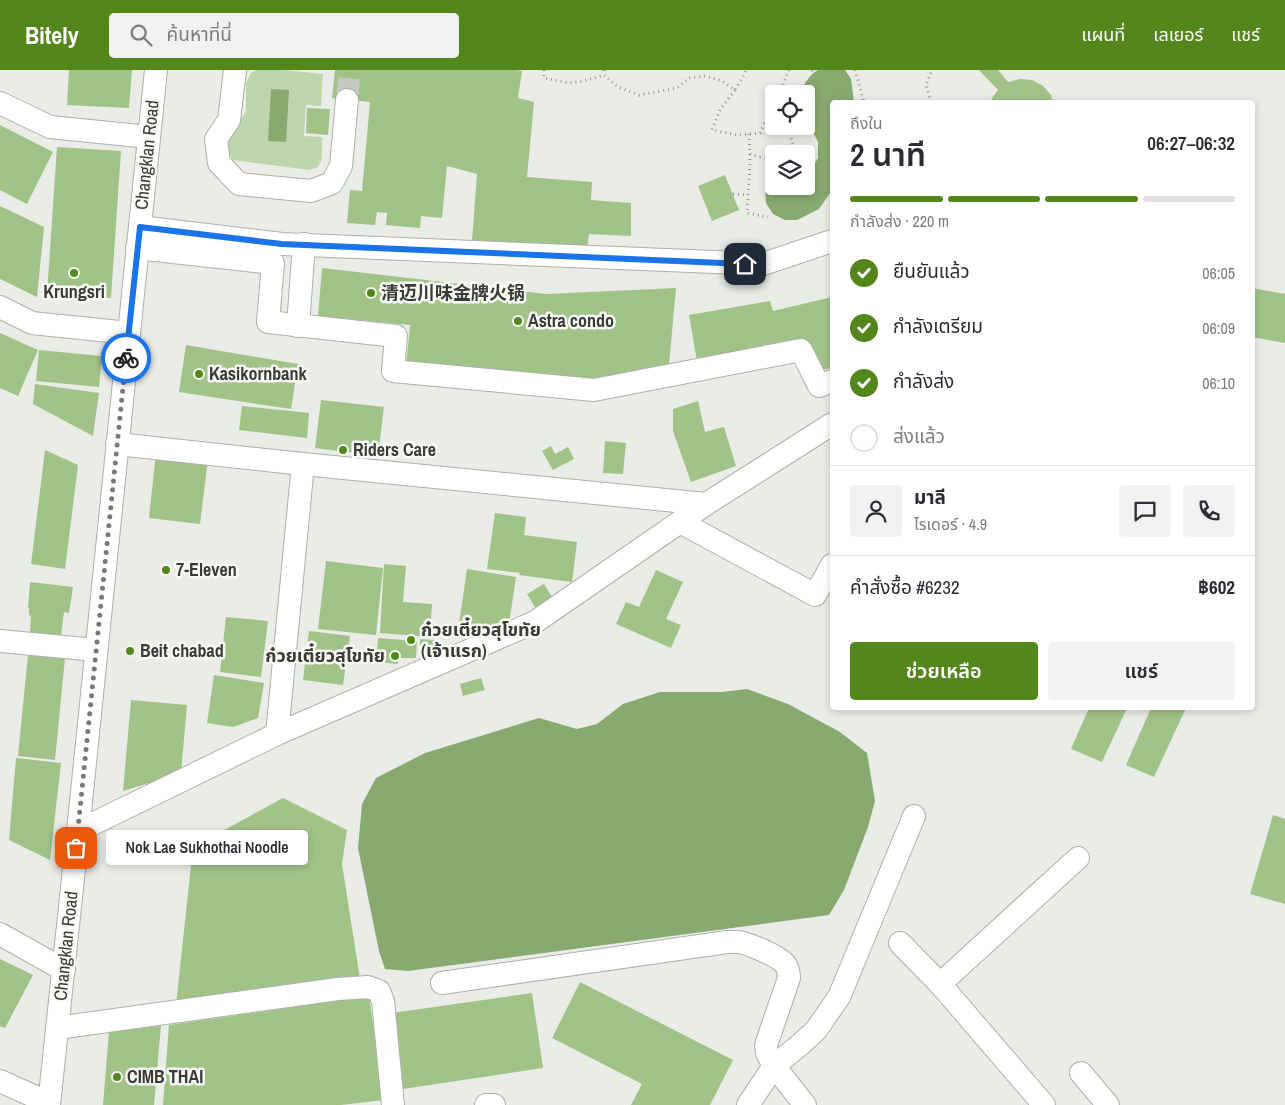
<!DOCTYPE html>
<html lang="th">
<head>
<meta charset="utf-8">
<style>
	:root { --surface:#fff; --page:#f2f2f3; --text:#2b2b33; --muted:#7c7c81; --line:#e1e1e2; --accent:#53861b }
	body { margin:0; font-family:"Archivo Narrow","Noto Sans SC","Noto Sans Thai",sans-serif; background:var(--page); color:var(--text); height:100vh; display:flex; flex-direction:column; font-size:19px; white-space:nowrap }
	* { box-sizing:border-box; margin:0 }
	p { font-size:16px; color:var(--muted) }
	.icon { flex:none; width:28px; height:28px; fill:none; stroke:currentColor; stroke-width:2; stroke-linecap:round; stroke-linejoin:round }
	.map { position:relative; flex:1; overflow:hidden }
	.side { position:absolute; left:830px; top:30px; width:425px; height:610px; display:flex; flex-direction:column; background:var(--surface); border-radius:5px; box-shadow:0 2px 8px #0003 }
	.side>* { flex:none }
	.tools { position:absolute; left:765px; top:15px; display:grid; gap:10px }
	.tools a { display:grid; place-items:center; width:50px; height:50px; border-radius:5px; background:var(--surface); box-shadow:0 2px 8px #0003; font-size:25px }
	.pin { position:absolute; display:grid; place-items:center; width:42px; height:42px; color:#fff; margin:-21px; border-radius:10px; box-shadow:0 2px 8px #0006 }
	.courier { position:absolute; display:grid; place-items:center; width:50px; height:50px; margin:-25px; border:4px solid #1a73e8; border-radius:50%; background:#fff; color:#222; box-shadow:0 1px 6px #0007 }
	.bubble { position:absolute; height:35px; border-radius:5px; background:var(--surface); box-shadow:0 2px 8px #0003; font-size:16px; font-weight:600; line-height:35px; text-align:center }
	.head em { font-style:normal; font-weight:600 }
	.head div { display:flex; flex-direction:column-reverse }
	.head { display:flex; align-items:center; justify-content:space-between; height:85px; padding:0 20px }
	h1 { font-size:32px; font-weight:600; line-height:38px }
	.bar { display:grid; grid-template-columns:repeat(4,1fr); gap:8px 5px; align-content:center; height:60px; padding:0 20px }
	.bar i { height:6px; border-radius:4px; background:var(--line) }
	.bar .selected { background:var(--accent) }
	.bar p { grid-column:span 4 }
	.line { display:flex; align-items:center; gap:12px; padding:0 20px; border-top:1px solid var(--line) }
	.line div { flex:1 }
	.round { display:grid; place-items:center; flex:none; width:52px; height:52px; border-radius:5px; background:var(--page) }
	ol { padding:0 20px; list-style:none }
	li { display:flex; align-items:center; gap:15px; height:55px }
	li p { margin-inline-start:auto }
	li .icon { padding:5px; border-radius:50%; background:var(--accent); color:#fff; stroke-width:4 }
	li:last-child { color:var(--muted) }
	li i { width:28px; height:28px; border:2px solid var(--line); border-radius:50% }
	.button { display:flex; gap:10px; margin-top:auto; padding:10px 20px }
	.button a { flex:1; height:58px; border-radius:5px; background:var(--accent); color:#fff; font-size:20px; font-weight:600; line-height:58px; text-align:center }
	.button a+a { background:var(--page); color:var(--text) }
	header { display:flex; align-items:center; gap:30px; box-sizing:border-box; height:70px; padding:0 25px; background:var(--accent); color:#fff }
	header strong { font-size:24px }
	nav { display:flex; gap:28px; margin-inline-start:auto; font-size:18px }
	.search { width:350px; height:45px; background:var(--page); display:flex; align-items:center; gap:12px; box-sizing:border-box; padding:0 18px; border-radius:5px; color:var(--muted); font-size:19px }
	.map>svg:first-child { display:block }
	.green { fill:#bed5ae }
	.water { fill:#88a970 }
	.building { fill:#a1c388 }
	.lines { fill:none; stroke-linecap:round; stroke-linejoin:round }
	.minor-tunnel { stroke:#c6c9c4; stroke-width:22; stroke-dasharray:22 11; stroke-linecap:butt }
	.minor-casing { stroke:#acafaa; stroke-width:24 }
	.path { stroke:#949693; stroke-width:3; stroke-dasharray:1 4; stroke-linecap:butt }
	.minor { stroke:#fff; stroke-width:22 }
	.done { stroke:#777976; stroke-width:5; stroke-dasharray:0 9 }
	.route { stroke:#1a73e8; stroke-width:6 }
	.poi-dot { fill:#53861b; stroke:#f7faf5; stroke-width:2 }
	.labels { text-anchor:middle; stroke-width:5; stroke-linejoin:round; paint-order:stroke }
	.street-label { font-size:18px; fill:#3a3b39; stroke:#f7faf5 }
	.poi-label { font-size:18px; font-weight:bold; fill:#3a3b39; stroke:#f7faf5; text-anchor:start }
</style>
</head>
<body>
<header>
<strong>Bitely</strong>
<div class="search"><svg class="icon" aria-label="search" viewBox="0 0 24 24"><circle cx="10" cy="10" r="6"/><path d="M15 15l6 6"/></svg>ค้นหาที่นี่</div>
<nav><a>แผนที่</a><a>เลเยอร์</a><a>แชร์</a></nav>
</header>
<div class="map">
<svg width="1285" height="1035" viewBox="0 0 1285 1035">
	<rect width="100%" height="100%" fill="#e9ece7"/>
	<!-- green -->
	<path class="green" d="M256,0h27l40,4 -2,32 -15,-1 -2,31 18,1v22l-4,8 -9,3 -76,-10 -6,-11 1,-14 18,-23v-29l5,-10z"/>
	<!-- water -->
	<g class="water">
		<path d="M818,0h27l6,9 3,23h-22v88l-13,19 -22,11h-12l-12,-6 -7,-11 -1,-15 5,-10 4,-2v10h32v-12l3,-1 9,-15v-16l-8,-16 -4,-6v-26h-6c4,-10 9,-19 18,-24z"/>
		<path d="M271,19l18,1 -3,52 -18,-1z"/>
		<path d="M747,619l41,15 52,28 27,21 8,48 -7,26 -24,63 -15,25 -421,56 -23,-2 -6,-18 -21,-103 4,-44 14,-26 49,-25 114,-35 38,11 20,-5 26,-20 37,-12h62z"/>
	</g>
	<!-- building -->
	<g class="building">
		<path d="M69,0h63l-3,38 -62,-3z"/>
		<path d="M335,0h182l5,1 -4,27 16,4 -7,75 65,5 -1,18 40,3v33l-42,-2 -2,15 -115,-8 5,-67 -30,-8 -5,52 -21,-2 -1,12 -34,-3 1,-12 -10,-1 -2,13 -28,-2 3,-33 12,1 8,-89 -38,-4z"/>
		<path d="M979,0h19l10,12 12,-3 12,1 11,6 8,9 2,7h-62l1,-4 6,-8z"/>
		<path d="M307,38l23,1 -2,26 -22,-2z"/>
		<path d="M0,55l53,27 -26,52 -27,-14z"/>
		<path d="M57,77l64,4 -10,147 -64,-4z"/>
		<path d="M725,105l14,35 -27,11 -14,-35z"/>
		<path d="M0,136l44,21 -7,70 -37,-18z"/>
		<path d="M322,198l224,26 130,-6 -8,88 -134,6 -128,-15 4,-42 -92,-9z"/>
		<path d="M1252,218l33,6v49l-33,-6z"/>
		<path d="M832,227v71l-12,2 -13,-26 -109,23 -9,-52 81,-14 3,10z"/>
		<path d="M0,263l38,17 -20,46 -18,-8z"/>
		<path d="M186,275l112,19 -7,45 -112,-17z"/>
		<path d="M39,280l63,6 -3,31 -63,-6z"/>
		<path d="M35,314l64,9 -6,43 -60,-32z"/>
		<path d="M321,330l63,7 -6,49 -63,-8z"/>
		<path d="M698,331l7,31 19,-5 12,39 -45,16 -18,-51v-22z"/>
		<path d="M242,336l67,7 -2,25 -68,-8z"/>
		<path d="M605,371l21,2 -3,31 -20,-1z"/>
		<path d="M551,376l4,8 13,-7 6,12 -21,11 -11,-19z"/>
		<path d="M45,380l33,15 -13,104 -34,-5z"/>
		<path d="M156,382l52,7 -8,65 -51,-6z"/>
		<path d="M495,443l31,4 -2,18 53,7 -5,40 -53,-7 1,-2 -33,-4z"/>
		<path d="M326,491l57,7 -7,67 -58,-6z"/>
		<path d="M384,494l22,2 -3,36 29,2 -2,33 -50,-4z"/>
		<path d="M467,499l49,8 -8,54 -49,-7z"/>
		<path d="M656,500l27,12 -17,37 15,6 -10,23 -55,-24 10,-22 13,5z"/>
		<path d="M30,512l43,5 -4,26 -5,-1 -3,24 -31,-3 1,-17 -2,-1v-7h-1z"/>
		<path d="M544,514l11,18 -17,10 -11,-18z"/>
		<path d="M226,547l42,4 -7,56 -41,-5z"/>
		<path d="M309,561l41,5 -7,49 -40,-5z"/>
		<path d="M378,568l39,3 -1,17h-18v6l-22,-2z"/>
		<path d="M420,569l14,1 -1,18 -13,-1z"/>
		<path d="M28,585l37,3 -10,102 -37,-4z"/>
		<path d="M214,605l50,8 -6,35 -25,9 -26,-4z"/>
		<path d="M481,608l4,12 -22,6 -3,-12z"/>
		<path d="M131,630l56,5 -6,68 -58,18z"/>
		<path d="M1089,638h38l-25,54 -31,-13z"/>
		<path d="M1151,638h35l-32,69 -28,-12z"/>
		<path d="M16,688l45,5 -11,97 -41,-20z"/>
		<path d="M283,728l64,32 -5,34 18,115 -184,26 17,-158z"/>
		<path d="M1273,745l12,4v85l-35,-10z"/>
		<path d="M0,889l33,16 -28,53 -5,-2z"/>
		<path d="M580,912l153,78 -23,45h-79l11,-21 -90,-46z"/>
		<path d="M532,923l11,75 -140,21 -11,-76z"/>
		<path d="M369,926l15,104 -43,5h-178l6,-80z"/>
		<path d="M161,956l-7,79h-51l6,-74z"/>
	</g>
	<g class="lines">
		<!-- minor-tunnel -->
		<path class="minor-tunnel" d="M347,30l3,-30"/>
		<defs>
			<g id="minor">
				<path d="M235,0l-6,50 -13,19 3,24 20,21 72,7 21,-8 9,-17 6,-66"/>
				<path d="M0,33l50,24 99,10"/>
				<path d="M140,157l142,17 481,20 69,-23"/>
				<path d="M137,178l136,15 -5,59 128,14 -3,35 201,19 207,-40 18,36 13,-5"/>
				<path d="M0,237l32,16 97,10"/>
				<path d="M298,256l6,-82"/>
				<path d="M117,374l186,20 403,40"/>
				<path d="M680,452l135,73 17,-30"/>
				<path d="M0,571l96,9"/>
				<path d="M277,664l26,-270"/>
				<path d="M78,761l199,-97 258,-112 171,-118 126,-80"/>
				<path d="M0,864l64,36"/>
				<path d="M900,873l40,41 104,121"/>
				<path d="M442,913l285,-41c4,0 8,0 12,0 10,2 40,14 46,22 3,4 4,8 4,14l-23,67 1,8 7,13 31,39"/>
				<path d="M940,914l138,-126"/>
				<path d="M57,958l281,-39 30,-2 11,4 4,10 10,104"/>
				<path d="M1081,1003l27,32"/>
				<path d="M0,1011l49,22"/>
				<path d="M49,1035l29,-274 78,-761"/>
				<path d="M486,1035h8"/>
				<path d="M748,1035l26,-39 27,-22 15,-14 23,-33 75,-181"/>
			</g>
		</defs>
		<!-- minor casing -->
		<use href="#minor" class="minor-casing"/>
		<!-- path -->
		<g class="path">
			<path d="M544,0v8l25,5 15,-2 20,-6 14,12 21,8 38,-7 12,-10 17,-2 16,5 13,9 10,-17 1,-3"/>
			<path d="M604,0v5"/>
			<path d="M812,0l2,3"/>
			<path d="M855,0l9,32"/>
			<path d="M735,20l-15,20 -8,20 25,5 23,-2 14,-28"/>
			<path d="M779,24l10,-24"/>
			<path d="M931,32l-5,-17 6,-15"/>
			<path d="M749,64l1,29 -3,50 21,4"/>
			<path d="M750,84l9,3h15"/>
			<path d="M785,84l9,-6 -7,-22"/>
			<path d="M733,124l15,1"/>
		</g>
		<!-- minor -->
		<use href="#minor" class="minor"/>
	</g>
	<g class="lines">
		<!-- done -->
		<path class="done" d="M76,778l50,-490"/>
		<!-- route -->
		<path class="route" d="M126,288l14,-131 142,17 463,20"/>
	</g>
	<!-- markers -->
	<g class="poi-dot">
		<circle cx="74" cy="203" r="5"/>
		<circle cx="371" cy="223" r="5"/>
		<circle cx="518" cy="251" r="5"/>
		<circle cx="199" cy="304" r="5"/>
		<circle cx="343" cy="380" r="5"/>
		<circle cx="166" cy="500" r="5"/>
		<circle cx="411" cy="570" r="5"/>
		<circle cx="130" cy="581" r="5"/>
		<circle cx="395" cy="586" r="5"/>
		<circle cx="117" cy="1007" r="5"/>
	</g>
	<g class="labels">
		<!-- street labels -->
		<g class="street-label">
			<text transform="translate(147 85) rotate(-84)" y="6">Changklan Road</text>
			<text transform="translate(66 876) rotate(-84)" y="6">Changklan Road</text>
		</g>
		<!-- poi labels -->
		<g class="poi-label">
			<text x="74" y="228" text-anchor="middle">Krungsri</text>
			<text x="381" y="229">清迈川味金牌火锅</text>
			<text x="528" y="257">Astra condo</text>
			<text x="209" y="310">Kasikornbank</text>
			<text x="353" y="386">Riders Care</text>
			<text x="176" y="506">7-Eleven</text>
			<text x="421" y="566">ก๋วยเตี๋ยวสุโขทัย<tspan x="421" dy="21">(เจ้าแรก)</tspan></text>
			<text x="140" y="587">Beit chabad</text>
			<text x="385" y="592" text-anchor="end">ก๋วยเตี๋ยวสุโขทัย</text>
			<text x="127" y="1013">CIMB THAI</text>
		</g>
	</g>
</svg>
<div class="tools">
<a><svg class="icon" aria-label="locate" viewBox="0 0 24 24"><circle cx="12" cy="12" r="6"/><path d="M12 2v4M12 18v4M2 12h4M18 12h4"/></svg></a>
<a><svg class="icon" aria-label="layers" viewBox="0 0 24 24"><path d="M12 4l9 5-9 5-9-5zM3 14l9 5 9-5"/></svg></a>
</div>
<div class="pin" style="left:76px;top:778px;background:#ea580c"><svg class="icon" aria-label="bag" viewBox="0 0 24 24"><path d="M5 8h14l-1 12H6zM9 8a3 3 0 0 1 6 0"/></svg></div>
<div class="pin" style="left:745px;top:194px;background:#1f2937"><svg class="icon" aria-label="home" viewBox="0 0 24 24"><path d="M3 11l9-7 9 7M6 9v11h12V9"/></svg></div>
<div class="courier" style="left:126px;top:288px"><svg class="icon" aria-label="bike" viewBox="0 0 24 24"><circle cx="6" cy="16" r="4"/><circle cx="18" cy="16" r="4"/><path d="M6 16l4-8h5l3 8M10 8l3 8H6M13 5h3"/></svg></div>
<div class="bubble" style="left:106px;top:760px;width:202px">Nok Lae Sukhothai Noodle</div>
<section class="side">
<div class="head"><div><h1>2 นาที</h1><p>ถึงใน</p></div><em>06:27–06:32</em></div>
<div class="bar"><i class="selected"></i><i class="selected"></i><i class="selected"></i><i></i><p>กำลังส่ง · 220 m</p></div>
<ol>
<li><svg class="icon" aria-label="check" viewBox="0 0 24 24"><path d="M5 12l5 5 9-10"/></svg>ยืนยันแล้ว<p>06:05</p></li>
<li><svg class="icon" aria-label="check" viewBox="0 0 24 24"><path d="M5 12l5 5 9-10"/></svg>กำลังเตรียม<p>06:09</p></li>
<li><svg class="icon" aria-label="check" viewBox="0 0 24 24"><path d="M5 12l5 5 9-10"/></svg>กำลังส่ง<p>06:10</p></li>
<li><i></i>ส่งแล้ว</li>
</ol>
<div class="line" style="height:90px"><a class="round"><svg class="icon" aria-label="person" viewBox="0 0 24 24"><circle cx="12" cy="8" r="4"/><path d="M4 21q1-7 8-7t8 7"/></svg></a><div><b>มาลี</b><p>ไรเดอร์ · 4.9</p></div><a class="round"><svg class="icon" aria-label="chat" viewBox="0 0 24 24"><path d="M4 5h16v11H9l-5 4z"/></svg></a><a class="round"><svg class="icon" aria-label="phone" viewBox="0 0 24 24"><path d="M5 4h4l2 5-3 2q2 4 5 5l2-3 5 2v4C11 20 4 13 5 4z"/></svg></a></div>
<div class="line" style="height:65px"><div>คำสั่งซื้อ #6232</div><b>฿602</b></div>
<div class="button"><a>ช่วยเหลือ</a><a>แชร์</a></div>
</section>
</div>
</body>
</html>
